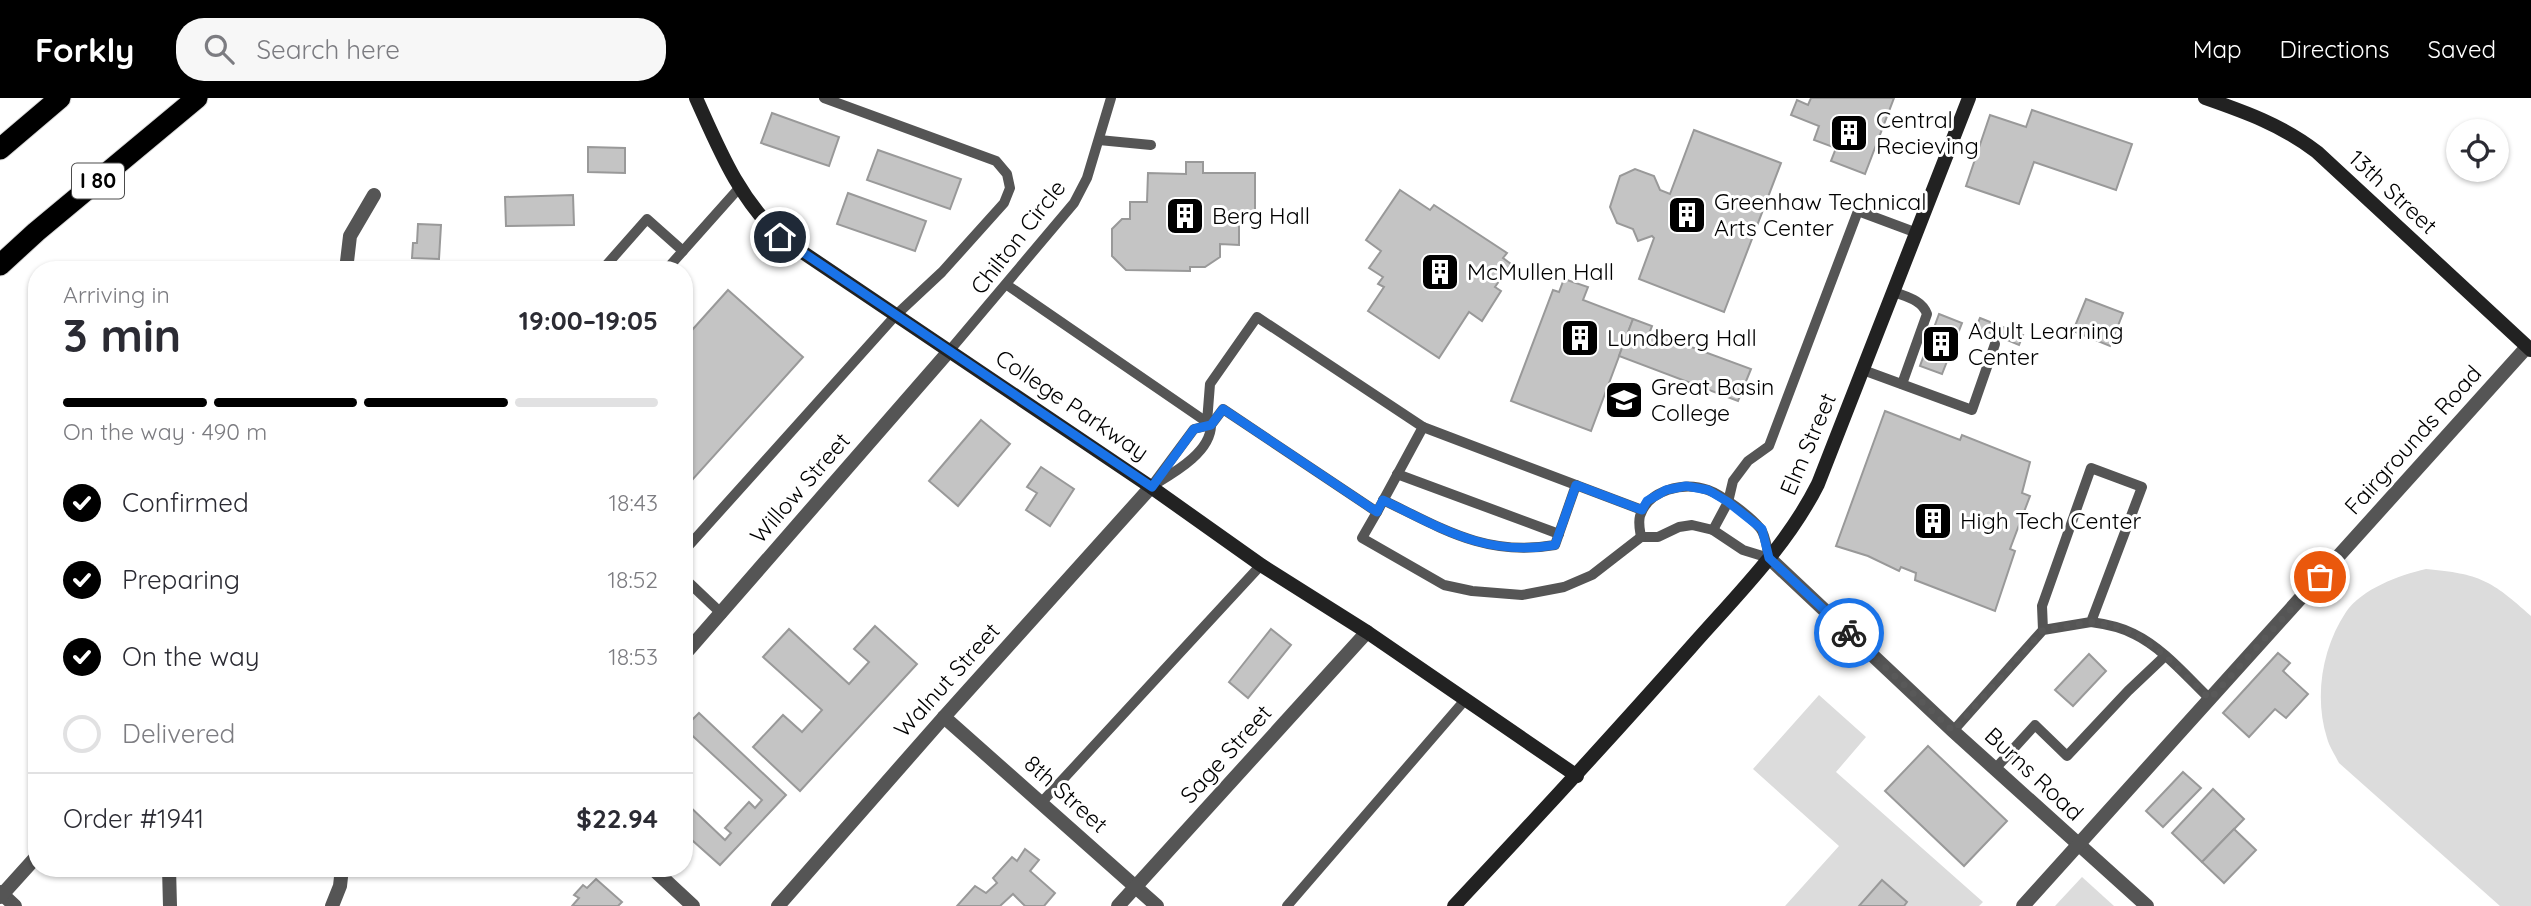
<!DOCTYPE html>
<html lang="en">
<head>
<meta charset="utf-8">
<style>
	:root { --surface:#fff; --page:#f7f7f7; --text:#2b2b33; --muted:#7c7c81; --line:#e1e1e2; --accent:#000 }
	body { margin:0; font-family:Quicksand,sans-serif; background:var(--page); color:var(--text); height:100vh; display:flex; flex-direction:column; font-size:26px; white-space:nowrap }
	* { box-sizing:border-box; margin:0 }
	p { font-size:23px; color:var(--muted) }
	.icon { flex:none; width:38px; height:38px; fill:none; stroke:currentColor; stroke-width:2; stroke-linecap:round; stroke-linejoin:round }
	.map { position:relative; flex:1; overflow:hidden }
	.panel { position:absolute; left:28px; top:163px; width:665px; height:616px; display:flex; flex-direction:column; background:var(--surface); border-radius:28px; box-shadow:0 2px 5px #0004 }
	.panel>* { flex:none }
	.tools { position:absolute; left:2446px; top:21px; display:grid; gap:14px }
	.tools a { display:grid; place-items:center; width:63px; height:63px; border-radius:50%; background:var(--surface); box-shadow:0 2px 5px #0004; font-size:35px }
	.pin { position:absolute; display:grid; place-items:center; width:60px; height:60px; color:#fff; margin:-30px; border:4px solid #fff; border-radius:50%; box-shadow:0 2px 7px #0007 }
	.courier { position:absolute; display:grid; place-items:center; width:70px; height:70px; margin:-35px; border:5px solid #1a73e8; border-radius:50%; background:#fff; color:#222; box-shadow:0 2px 9px #0007 }
	.overview em { font-style:normal; font-weight:700 }
	.overview div { display:flex; flex-direction:column-reverse }
	.overview { display:flex; align-items:center; justify-content:space-between; height:119px; padding:0 35px }
	h1 { font-size:46px; font-weight:700; line-height:52px }
	.bar { display:grid; grid-template-columns:repeat(4,1fr); gap:10px 7px; align-content:center; height:84px; padding:0 35px }
	.bar i { height:9px; border-radius:5px; background:var(--line) }
	.bar .selected { background:var(--accent) }
	.bar p { grid-column:span 4 }
	.line { display:flex; align-items:center; gap:18px; padding:0 35px; border-top:2px solid var(--line) }
	.line div { flex:1 }
	ol { padding:0 35px; list-style:none }
	li { display:flex; align-items:center; gap:21px; height:77px }
	li p { margin-inline-start:auto }
	li .icon { padding:7px; border-radius:50%; background:var(--accent); color:#fff; stroke-width:4 }
	li:last-child { color:var(--muted) }
	li i { width:38px; height:38px; border:4px solid var(--line); border-radius:50% }
	header { display:flex; align-items:center; gap:42px; box-sizing:border-box; height:98px; padding:0 35px; background:var(--accent); color:#fff }
	header strong { font-size:33px }
	nav { display:flex; gap:38px; margin-inline-start:auto; font-size:24px }
	.search { width:490px; height:63px; background:var(--page); display:flex; align-items:center; gap:18px; box-sizing:border-box; padding:0 24px; border-radius:28px; color:var(--muted); font-size:26px }
	.map>svg:first-child { display:block }
	.green { fill:#dcdcdc }
	.building { fill:#c4c4c4; stroke:#999; stroke-width:2 }
	.lines { fill:none; stroke-linecap:round; stroke-linejoin:round }
	.highway-casing { stroke:#dbdbdb; stroke-width:23 }
	.lane { stroke:#555; stroke-width:10 }
	.street { stroke:#555; stroke-width:14 }
	.secondary { stroke:#222; stroke-width:14 }
	.highway { stroke:#000; stroke-width:21 }
	.done { stroke:#595959; stroke-width:7; stroke-dasharray:0 12.6 }
	.route { stroke:#1a73e8; stroke-width:9 }
	.labels { text-anchor:middle; stroke-width:6; stroke-linejoin:round; paint-order:stroke }
	.shield { fill:#fff; stroke:#4c4c4c; stroke-width:2 }
	.shield-label { font-size:21px; font-weight:bold; fill:#000 }
	.poi-label { font-size:23px; fill:#000; stroke:#fff; text-anchor:start }
	.street-label { font-size:23px; fill:#000; stroke:#fff }
</style>
</head>
<body>
<header>
<strong>Forkly</strong>
<div class="search"><svg class="icon" aria-label="search" viewBox="0 0 24 24"><circle cx="10" cy="10" r="6"/><path d="M15 15l6 6"/></svg>Search here</div>
<nav><a>Map</a><a>Directions</a><a>Saved</a></nav>
</header>
<div class="map">
<svg width="2531" height="808" viewBox="0 0 2531 808">
	<rect width="100%" height="100%" fill="#fff"/>
	<!-- green -->
	<g class="green">
		<path d="M2426,471c54,5 65,11 105,47v290h-31l-161,-143c-4,-8 -10,-17 -12,-25 -13,-41 -5,-90 19,-126 16,-23 53,-37 80,-43z"/>
		<path d="M1819,597l47,42 -30,35 147,130 -4,4h-194l54,-60 -86,-77z"/>
		<path d="M2082,779l32,29h-59z"/>
	</g>
	<!-- building -->
	<g class="building">
		<path d="M1811,0h83l-29,76 -34,-13 5,-13 -22,-8 5,-14 -28,-11 6,-15 11,5z"/>
		<path d="M2032,12l100,34 -16,46 -82,-28 -15,42 -53,-18 24,-71 36,12z"/>
		<path d="M772,15l67,24 -10,29 -68,-23z"/>
		<path d="M1694,32l87,33 -57,149 -85,-33 15,-41 -2,-2 -14,5 -5,-12 -16,-6 -7,-16 10,-31 15,-7 19,7 6,14 10,4z"/>
		<path d="M588,49l37,1v25l-37,-1z"/>
		<path d="M878,52l83,29 -11,30 -83,-29z"/>
		<path d="M1186,64h17v11h52v39h-16v33l-19,-1v13l-15,10h-15v4l-64,-1 -14,-14v-27l10,-10h8v-17h17l1,-29 38,1z"/>
		<path d="M1400,92l30,20 4,-5 73,48 -4,5 8,6 -16,23 6,4 -19,30 -13,-9 -30,46 -71,-47 16,-24 -6,-3 5,-7 -14,-9 12,-17 -15,-11z"/>
		<path d="M848,95l78,28 -11,30 -78,-27z"/>
		<path d="M573,97l1,30 -68,1 -1,-29z"/>
		<path d="M418,126l23,1 -2,34 -27,-1 1,-15h4z"/>
		<path d="M1564,181l24,8 -5,13 50,19 -42,112 -80,-30 42,-111 6,2z"/>
		<path d="M728,192l75,67 -119,132v-150z"/>
		<path d="M2086,201l37,14 -13,33 -37,-15z"/>
		<path d="M1939,216l23,9 -20,51 -22,-8z"/>
		<path d="M1980,220l43,17 -4,10 -43,-18z"/>
		<path d="M1633,221l19,7 -3,8 6,2 1,-2 95,35 -13,32 -119,-45z"/>
		<path d="M1885,313l75,29 2,-5 68,27 -8,31 8,3 -20,53 5,2 -20,60 -80,-31 1,-7 -15,-6 -2,4 -31,-15 -32,-10z"/>
		<path d="M981,322l29,24 -52,62 -29,-25z"/>
		<path d="M1041,369l33,22 -24,37 -24,-16 11,-17 -10,-6z"/>
		<path d="M875,528l42,38 -117,127 -47,-44 30,-32 19,17 20,-22 -59,-53 26,-28 60,55 20,-22 -15,-13z"/>
		<path d="M1271,531l20,16 -43,53 -19,-16z"/>
		<path d="M2278,555l12,10 -7,8 25,23 -22,24 -11,-9 -26,28 -26,-24z"/>
		<path d="M2089,556l17,17 -33,35 -18,-16z"/>
		<path d="M699,615l87,82 -66,70 -36,-32v-32l41,39 6,-7 -6,-5 24,-26 6,6 7,-8 -78,-72z"/>
		<path d="M1928,648l79,75 -43,45 -79,-75z"/>
		<path d="M2183,674l18,16 -38,39 -17,-16z"/>
		<path d="M2213,691l31,30 -42,43 -30,-29z"/>
		<path d="M2234,731l22,21 -32,33 -22,-21z"/>
		<path d="M1025,751l14,11 -9,11 25,22 -11,13h-19l-12,-12 -13,12h-43l18,-20 11,7 11,-10 -4,-5 19,-21 5,4z"/>
		<path d="M596,781l26,23 -4,4h-46l7,-8 -5,-3 9,-10 4,3z"/>
		<path d="M1882,782l25,22 -3,4h-45z"/>
	</g>
	<g class="lines">
		<defs>
			<g id="highway">
				<path d="M0,51l60,-51"/>
				<path d="M0,167l36,-33 161,-134"/>
			</g>
		</defs>
		<!-- highway casing -->
		<use href="#highway" class="highway-casing"/>
		<!-- lane -->
		<g class="lane">
			<path d="M1099,42l52,5"/>
			<path d="M602,172l45,-51 36,32"/>
			<path d="M666,172l74,-83"/>
			<path d="M1007,187l204,140"/>
			<path d="M1894,194c13,5 28,8 33,22l-25,70"/>
			<path d="M950,252l124,-147 13,-25 24,-80"/>
			<path d="M1863,272l109,40 23,-66"/>
			<path d="M1207,324l3,-38 47,-67 166,110 -46,85"/>
			<path d="M1423,329l219,83"/>
			<path d="M1397,376l162,60"/>
			<path d="M1157,385c20,-12 54,-32 54,-58"/>
			<path d="M1151,389l43,-58 17,-4 12,-16 154,103 -15,26 82,47 28,6 50,4 42,-8 28,-12 49,-38h17l21,-10 13,-2 21,5 30,20 26,8"/>
			<path d="M1383,402c60,29 103,57 172,45l21,-60"/>
			<path d="M1713,432l15,-28 5,-21 15,-20 21,-15 89,-235 59,22"/>
			<path d="M1641,439c-1,-7 -3,-14 -1,-21 8,-26 44,-35 68,-26 14,5 42,26 52,38 6,7 7,21 9,30"/>
			<path d="M684,453l212,-236 46,-43 62,-69 6,-15 -3,-14 -11,-13 -172,-63"/>
			<path d="M684,480l38,36"/>
			<path d="M2091,524c15,2 30,5 43,12 29,14 53,43 76,65"/>
			<path d="M1953,633l90,-101 -1,-24 49,-138 51,19 -51,135 -48,8"/>
			<path d="M1995,671l40,-44 32,31 61,-65 37,-35"/>
			<path d="M1041,705l220,-238"/>
			<path d="M1287,808l178,-206"/>
		</g>
		<!-- street -->
		<g class="street">
			<path d="M346,172l4,-34 24,-41"/>
			<path d="M1769,460l184,173 194,175"/>
			<path d="M684,557l266,-305"/>
			<path d="M944,619l213,189"/>
			<path d="M169,770l1,38"/>
			<path d="M652,770l41,38"/>
			<path d="M0,794l15,14"/>
			<path d="M0,799l37,-41"/>
			<path d="M332,808l8,-20 2,-18"/>
			<path d="M778,808l166,-189 207,-230"/>
			<path d="M1118,808l249,-274"/>
			<path d="M2023,808l504,-559"/>
		</g>
		<!-- secondary -->
		<g class="secondary">
			<path d="M696,0c24,53 41,97 84,139l371,250 110,78 106,67 210,144"/>
			<path d="M2205,0c40,14 77,27 112,54l214,198"/>
			<path d="M1454,808c80,-85 159,-171 237,-259 45,-51 96,-101 127,-163l151,-386"/>
		</g>
		<!-- highway -->
		<use href="#highway" class="highway"/>
	</g>
	<g class="lines">
		<!-- done -->
		<path class="done" d="M1849,535l104,98 90,-101 48,-8 24,4 21,8 29,22 45,43 110,-122"/>
		<!-- route -->
		<path class="route" d="M780,139l372,250 42,-58 17,-4 12,-16 154,103 6,-12c60,29 103,57 172,45l21,-60 66,25 5,-9 19,-11 20,-4 22,4 20,12 34,27 7,29 80,75"/>
	</g>
	<!-- icons -->
	<defs>
		<symbol id="building-square" viewBox="-11 -11 22 22"><rect x="-9" y="-9" width="18" height="18" rx="4" fill="#000" stroke="#fff"/><path d="M-4-6H4V6H1V3H-1V6H-4ZM-2.5-4.3h1.7v1.8h-1.7ZM.8-4.3h1.7v1.8H.8ZM-2.5-1h1.7V.8h-1.7ZM.8-1h1.7V.8H.8Z" fill="#fff"/></symbol>
		<symbol id="university-square" viewBox="-11 -11 22 22"><rect x="-9" y="-9" width="18" height="18" rx="4" fill="#000" stroke="#fff"/><path d="M0-5L7-2L0 1L-7-2ZM-4 1L0 2.5L4 1V4Q0 6-4 4Z" fill="#fff"/></symbol>
	</defs>
	<g fill-rule="evenodd">
		<use href="#building-square" x="1827" y="13" width="44" height="44"/>
		<use href="#building-square" x="1665" y="95" width="44" height="44"/>
		<use href="#building-square" x="1163" y="96" width="44" height="44"/>
		<use href="#building-square" x="1418" y="152" width="44" height="44"/>
		<use href="#building-square" x="1558" y="218" width="44" height="44"/>
		<use href="#building-square" x="1919" y="224" width="44" height="44"/>
		<use href="#university-square" x="1602" y="280" width="44" height="44"/>
		<use href="#building-square" x="1911" y="401" width="44" height="44"/>
	</g>
	<g class="labels">
		<!-- shield labels -->
		<rect class="shield" x="72" y="65.5" width="52" height="35" rx="5"/>
		<g class="shield-label">
			<text x="98" y="90">I 80</text>
		</g>
		<!-- poi labels -->
		<g class="poi-label">
			<text x="1876" y="30">Central<tspan x="1876" dy="26">Recieving</tspan></text>
			<text x="1714" y="112">Greenhaw Technical<tspan x="1714" dy="26">Arts Center</tspan></text>
			<text x="1212" y="126">Berg Hall</text>
			<text x="1467" y="182">McMullen Hall</text>
			<text x="1968" y="241">Adult Learning<tspan x="1968" dy="26">Center</tspan></text>
			<text x="1607" y="248">Lundberg Hall</text>
			<text x="1651" y="297">Great Basin<tspan x="1651" dy="26">College</tspan></text>
			<text x="1960" y="431">High Tech Center</text>
		</g>
		<!-- street labels -->
		<g class="street-label">
			<text transform="translate(2393 94) rotate(43)" y="8">13th Street</text>
			<text transform="translate(1018 139) rotate(-52)" y="8">Chilton Circle</text>
			<text transform="translate(1072 307) rotate(34)" y="8">College Parkway</text>
			<text transform="translate(2413 342) rotate(-48)" y="8">Fairgrounds Road</text>
			<text transform="translate(1808 346) rotate(-67)" y="8">Elm Street</text>
			<text transform="translate(800 390) rotate(-49)" y="8">Willow Street</text>
			<text transform="translate(947 582) rotate(-48)" y="8">Walnut Street</text>
			<text transform="translate(1226 656) rotate(-48)" y="8">Sage Street</text>
			<text transform="translate(2034 676) rotate(43)" y="8">Burns Road</text>
			<text transform="translate(1066 696) rotate(42)" y="8">8th Street</text>
		</g>
	</g>
</svg>
<div class="tools">
<a><svg class="icon" aria-label="locate" viewBox="0 0 24 24"><circle cx="12" cy="12" r="6"/><path d="M12 2v4M12 18v4M2 12h4M18 12h4"/></svg></a>
</div>
<div class="pin" style="left:2320px;top:479px;background:#ea580c"><svg class="icon" aria-label="bag" viewBox="0 0 24 24"><path d="M5 8h14l-1 12H6zM9 8a3 3 0 0 1 6 0"/></svg></div>
<div class="pin" style="left:780px;top:139px;background:#1f2937"><svg class="icon" aria-label="home" viewBox="0 0 24 24"><path d="M3 11l9-7 9 7M6 9v11h12V9"/></svg></div>
<div class="courier" style="left:1849px;top:535px"><svg class="icon" aria-label="bike" viewBox="0 0 24 24"><circle cx="6" cy="16" r="4"/><circle cx="18" cy="16" r="4"/><path d="M6 16l4-8h5l3 8M10 8l3 8H6M13 5h3"/></svg></div>
<section class="panel">
<div class="overview"><div><h1>3 min</h1><p>Arriving in</p></div><em>19:00–19:05</em></div>
<div class="bar"><i class="selected"></i><i class="selected"></i><i class="selected"></i><i></i><p>On the way · 490 m</p></div>
<ol>
<li><svg class="icon" aria-label="check" viewBox="0 0 24 24"><path d="M5 12l5 5 9-10"/></svg>Confirmed<p>18:43</p></li>
<li><svg class="icon" aria-label="check" viewBox="0 0 24 24"><path d="M5 12l5 5 9-10"/></svg>Preparing<p>18:52</p></li>
<li><svg class="icon" aria-label="check" viewBox="0 0 24 24"><path d="M5 12l5 5 9-10"/></svg>On the way<p>18:53</p></li>
<li><i></i>Delivered</li>
</ol>
<div class="line" style="height:91px"><div>Order #1941</div><b>$22.94</b></div>
</section>
</div>
</body>
</html>
